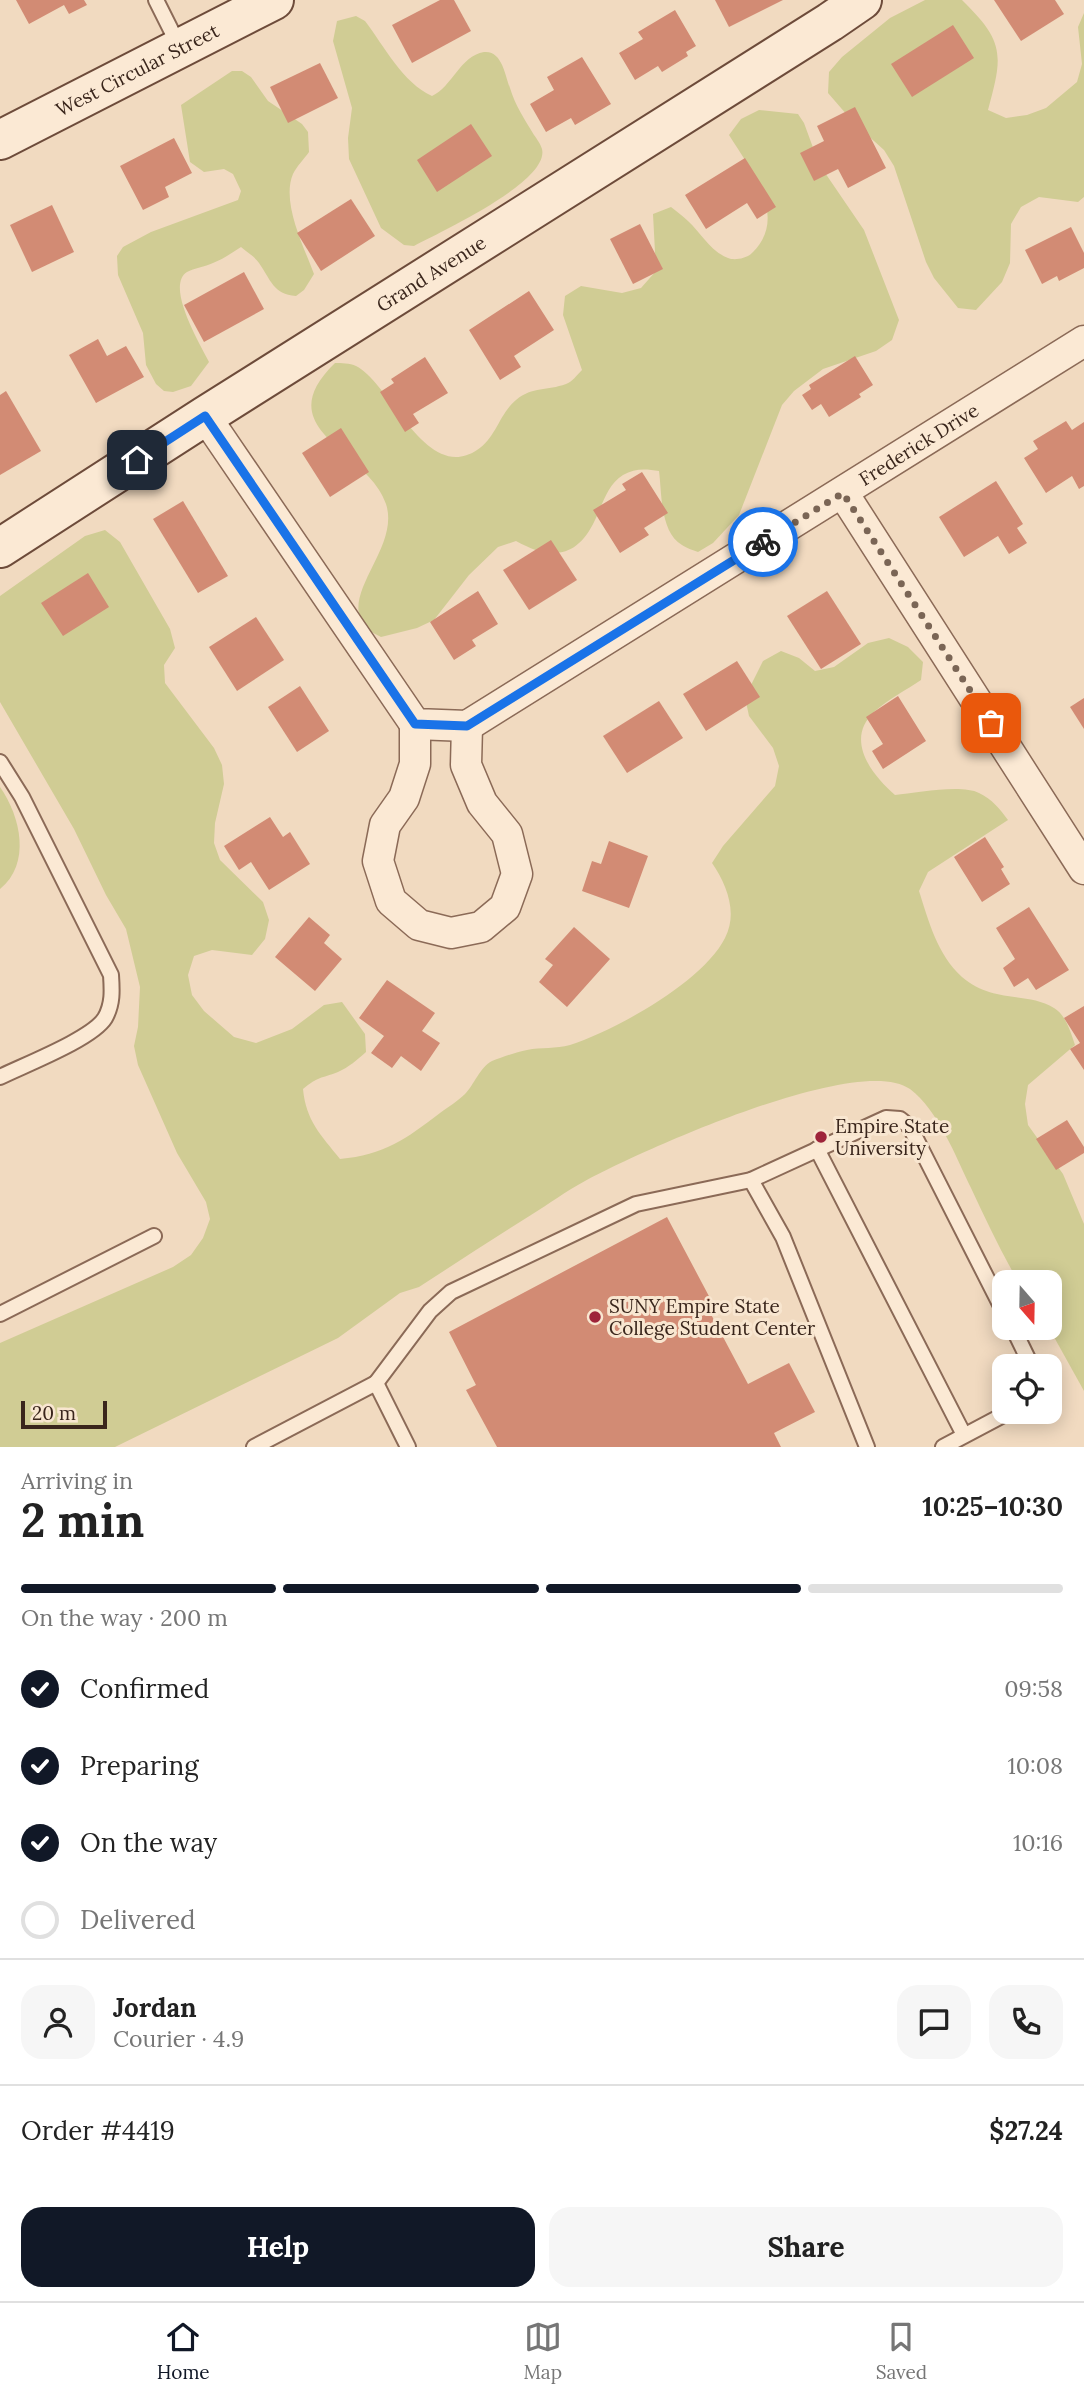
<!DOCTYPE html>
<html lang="en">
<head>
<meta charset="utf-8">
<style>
	:root { --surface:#fff; --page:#f6f6f6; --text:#222; --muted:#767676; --line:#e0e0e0; --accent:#111827 }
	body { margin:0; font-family:Lora,serif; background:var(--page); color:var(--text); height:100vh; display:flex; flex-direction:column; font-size:26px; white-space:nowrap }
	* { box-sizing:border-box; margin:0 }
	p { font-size:23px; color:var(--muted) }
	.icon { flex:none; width:38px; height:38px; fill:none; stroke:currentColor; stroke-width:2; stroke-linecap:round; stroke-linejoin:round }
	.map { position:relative; height:1447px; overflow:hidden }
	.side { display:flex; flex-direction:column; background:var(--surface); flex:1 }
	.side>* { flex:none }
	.needle { width:46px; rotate:160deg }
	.tools { position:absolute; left:992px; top:1270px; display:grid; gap:14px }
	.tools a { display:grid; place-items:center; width:70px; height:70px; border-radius:14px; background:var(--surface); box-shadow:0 4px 18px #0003; font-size:35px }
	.scale { position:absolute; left:21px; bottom:18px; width:86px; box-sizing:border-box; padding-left:7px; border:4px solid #3a261c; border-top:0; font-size:19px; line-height:24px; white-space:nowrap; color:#3a261c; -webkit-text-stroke:5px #f8e6d0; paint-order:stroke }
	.pin { position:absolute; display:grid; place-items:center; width:60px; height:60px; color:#fff; margin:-30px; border-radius:14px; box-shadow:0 4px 10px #0006 }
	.courier { position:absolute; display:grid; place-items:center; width:70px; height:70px; margin:-35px; border:5px solid #1a73e8; border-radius:50%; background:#fff; color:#222; box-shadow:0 2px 9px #0007 }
	.overview em { font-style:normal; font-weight:700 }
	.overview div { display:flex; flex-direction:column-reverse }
	.overview { display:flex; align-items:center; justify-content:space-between; height:119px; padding:0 21px }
	h1 { font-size:46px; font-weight:700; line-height:52px }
	.bar { display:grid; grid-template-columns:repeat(4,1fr); gap:10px 7px; align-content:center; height:84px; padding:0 21px }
	.bar i { height:9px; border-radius:5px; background:var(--line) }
	.bar .selected { background:var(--accent) }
	.bar p { grid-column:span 4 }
	.line { display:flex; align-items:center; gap:18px; padding:0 21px; border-top:2px solid var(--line) }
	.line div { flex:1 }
	.round { display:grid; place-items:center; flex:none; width:74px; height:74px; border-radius:21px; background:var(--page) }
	ol { padding:0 21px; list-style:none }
	li { display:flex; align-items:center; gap:21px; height:77px }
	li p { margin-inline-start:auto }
	li .icon { padding:7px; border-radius:50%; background:var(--accent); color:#fff; stroke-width:4 }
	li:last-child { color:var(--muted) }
	li i { width:38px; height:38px; border:4px solid var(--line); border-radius:50% }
	.button { display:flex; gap:14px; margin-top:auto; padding:14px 21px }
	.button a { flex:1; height:80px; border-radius:21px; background:var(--accent); color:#fff; font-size:28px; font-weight:700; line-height:80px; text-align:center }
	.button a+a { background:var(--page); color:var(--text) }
	.menu { display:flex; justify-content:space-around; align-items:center; height:98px; border-top:2px solid var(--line); background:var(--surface); font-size:19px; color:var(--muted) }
	.menu a { display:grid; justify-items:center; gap:4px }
	.menu .selected { color:var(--accent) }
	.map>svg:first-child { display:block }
	.green { fill:#d0cc94 }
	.building { fill:#d28b74 }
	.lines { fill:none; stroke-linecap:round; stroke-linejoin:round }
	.lane-casing { stroke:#8b6a57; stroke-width:18 }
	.street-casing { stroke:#8b6a57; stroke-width:33 }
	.secondary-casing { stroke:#6d4b3a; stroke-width:42 }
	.lane { stroke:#fbe9d4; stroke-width:14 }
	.street { stroke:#fbe9d4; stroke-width:30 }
	.secondary { stroke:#fbe9d4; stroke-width:38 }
	.done { stroke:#7a6555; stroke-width:7; stroke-dasharray:0 12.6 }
	.route { stroke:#1a73e8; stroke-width:9 }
	.poi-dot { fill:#9e2339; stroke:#f8e6d0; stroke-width:2.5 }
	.labels { text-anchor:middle; stroke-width:6; stroke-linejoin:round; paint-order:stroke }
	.street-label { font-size:19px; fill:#3a261c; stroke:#f8e6d0 }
	.poi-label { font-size:19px; fill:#3a261c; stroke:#f8e6d0; text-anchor:start }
</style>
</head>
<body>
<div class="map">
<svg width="1084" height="1447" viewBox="0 0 1084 1447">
	<rect width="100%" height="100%" fill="#f1dac0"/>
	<!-- green -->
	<g class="green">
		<path d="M925,0h37c43,42 41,55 26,110l18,8 21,-3 19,-7 31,-26 5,-18 -4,-37 6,-14v184l-6,5 -39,-5 -18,10 -10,17 -1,39 -8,19 -26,28 -18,-2 -24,-30 -8,-16 -32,-96 -10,-16 -30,-27 -26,-30 1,-21 13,-15 48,-39z"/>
		<path d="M356,16l9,5c19,25 38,62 67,75 20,-9 28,-40 52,-44 18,-2 21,23 26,36 5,17 15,32 24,47 3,4 7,10 8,14 8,33 -104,84 -128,97l-10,-1 -23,-17 -32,-69 -1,-21 4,-30 -19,-67 4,-20z"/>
		<path d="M232,71h10l9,6 17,24 34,23 6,8 1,20c-5,7 -12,14 -16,22 -12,28 11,73 21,100l-10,16 -8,6c-23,-2 -25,-16 -37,-33 -4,-6 -12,-11 -18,-16 -9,6 -18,12 -28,16 -8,4 -19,5 -26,9 -22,14 13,72 22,90l-18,24 -18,6 -9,-1 -8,-7 -10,-19 -3,-32 -25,-58 -1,-19 6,-9 28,-15 87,-32 3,-9 -8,-17 -9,-5 -20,3 -14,-10 -9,-57z"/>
		<path d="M759,110l39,4 6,9 15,41 45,66 35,90 -7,20 -16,11 -53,18 -29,22 -12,14 -43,110 -26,28 -15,9c-5,-2 -12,-4 -16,-7 -22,-13 -20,-51 -23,-74 -13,-2 -24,-3 -36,4 -16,10 -20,29 -28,45 -18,39 -45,40 -79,21l-18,6 -29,28 -35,45 -17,8 -36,9c-6,-3 -14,-7 -18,-12 -21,-34 37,-78 23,-121 -18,-54 -120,-74 -51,-141 6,0 15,0 21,3 35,18 70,118 121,84 19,-12 22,-36 39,-50 17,-14 31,-9 50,-16 6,-2 11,-9 16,-14l-19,-55 2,-19 16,-10 41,7 19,-5 15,-17 -3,-57 18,-7c6,5 12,9 17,14 13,12 22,30 40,37 7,3 20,0 25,-6 36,-36 -3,-83 -24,-117l12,-16z"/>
		<path d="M105,530l15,12 50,87 5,19 -11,17 1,18 49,65 8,17 2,19 -9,39 -1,20 6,17 43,42 6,18 -4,19 -13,16 -40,-5 -18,6 -6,19 4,20 12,16 30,26 22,6 36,-14 32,-24 18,-3 23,32 1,18c-9,8 -17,15 -28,20 -18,7 -19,4 -35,17 3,32 18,46 37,70 44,-4 66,-20 100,-46 8,-6 18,-12 25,-19 9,-9 15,-27 27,-33 11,-4 24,-9 35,-11 14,-3 29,-1 43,-5 46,-15 133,-63 155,-107 13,-25 2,-53 -13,-75l11,-17 52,-60 4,-20 -6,-18 -24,-32 -4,-19 18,-36 18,-10 18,7 16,13 19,-4 34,-24 21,-5 19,9 15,15 -2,18c-15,10 -32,19 -46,31 -31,28 -4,63 20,84 21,-2 66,-11 84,-2 13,6 21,16 29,27l-80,52 -9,19c10,31 18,63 43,86 31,27 65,14 92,31 12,7 17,25 21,37l-47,40 -3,19 3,21 35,49 21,50v167l-35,-63 1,-45h-31c-18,-31 -33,-63 -48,-95 -15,-31 -33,-78 -61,-99 -52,-37 -271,63 -325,92 -19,10 -36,23 -54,34 -38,24 -75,48 -112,72l-19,6 -62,45 -223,109h-115v-104l173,-76 18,-12 12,-17 7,-19 -4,-17 -29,-49 -39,-88 -4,-19 4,-19 2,-40 -14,-58 -20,-34 -32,-66 -74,-127v-106l85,-60z"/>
		<path d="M0,787c21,30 31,77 0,102z"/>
	</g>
	<!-- building -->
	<g class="building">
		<path d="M16,0h68l3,5 -18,9 -5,-9 -35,19z"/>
		<path d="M440,0h14l17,31 -59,32 -20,-38z"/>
		<path d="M715,0h68l-54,27z"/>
		<path d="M994,0h61l9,14 -43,27z"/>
		<path d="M675,10l21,36 -10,6 2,4 -26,16 -4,-6 -23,14 -16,-27 24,-14 -5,-7z"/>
		<path d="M953,25l21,33 -62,39 -21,-33z"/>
		<path d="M582,57l29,47 -36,21 -4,-7 -25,14 -16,-28 24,-14 -7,-13z"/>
		<path d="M320,63l18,35 -50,25 -18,-36z"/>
		<path d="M855,107l31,61 -38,20 -10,-19 -24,12 -14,-28 24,-12 -7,-15z"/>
		<path d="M471,124l21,32 -55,36 -20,-32z"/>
		<path d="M174,138l18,35 -27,14 4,10 -26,13 -23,-44z"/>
		<path d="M745,158l31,49 -19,12 -10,-16 -41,26 -21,-34z"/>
		<path d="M351,199l24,37 -54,35 -24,-38z"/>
		<path d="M52,205l22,47 -42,20 -22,-47z"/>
		<path d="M640,224l23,45 -30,15 -23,-45z"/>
		<path d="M1071,227l13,26v15l-25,13 -2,-5 -15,8 -17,-34z"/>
		<path d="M244,272l20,37 -60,33 -20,-37z"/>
		<path d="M529,291l25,39 -40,26 7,11 -21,13 -31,-50z"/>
		<path d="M98,339l9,17 19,-10 18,31 -48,26 -27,-48z"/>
		<path d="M855,356l18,29 -14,9 2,3 -32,20 -8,-13 -9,6 -10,-15 9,-6 -2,-4z"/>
		<path d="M425,357l23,36 -35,21 6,9 -14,9 -25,-40 14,-9 -3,-4z"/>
		<path d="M6,391l35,60 -41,24v-80z"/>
		<path d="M1066,421l6,9 12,-8v64l-5,3 -7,-13 -26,17 -22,-35 14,-9 -5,-8z"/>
		<path d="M341,428l28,44 -39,25 -28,-44z"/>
		<path d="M642,472l26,41 -24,15 5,7 -29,18 -27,-43 33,-20 -4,-6z"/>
		<path d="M996,481l27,43 -6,4 10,15 -18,11 -11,-18 -34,21 -25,-40z"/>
		<path d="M183,501l45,75 -30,17 -45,-74z"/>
		<path d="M551,540l26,40 -48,30 -26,-40z"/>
		<path d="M88,573l21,34 -46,29 -22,-33z"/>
		<path d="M478,591l20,33 -26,16 4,6 -22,14 -24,-38z"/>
		<path d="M827,591l34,53 -40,25 -34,-53z"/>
		<path d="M256,617l28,43 -47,31 -28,-44z"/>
		<path d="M737,661l23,36 -54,34 -23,-37z"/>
		<path d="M300,686l29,45 -32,21 -29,-45z"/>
		<path d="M898,696l28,45 -43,28 -11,-18 11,-7 -17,-27z"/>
		<path d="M1084,698v31l-14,-22z"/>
		<path d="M659,701l24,37 -56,35 -24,-37z"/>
		<path d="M270,817l13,20 7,-5 20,32 -41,26 -18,-28 -12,8 -15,-24z"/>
		<path d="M985,837l19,30 -3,2 9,15 -28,18 -28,-45z"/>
		<path d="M609,841l39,15 -19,52 -47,-17 10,-30 9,3z"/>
		<path d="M1029,907l40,63 -33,20 -8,-12 -14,9 -11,-19 12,-9 -19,-31z"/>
		<path d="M309,917l21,18 -6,8 18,16 -27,32 -40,-34z"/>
		<path d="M574,927l36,32 -43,48 -28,-25 14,-17 -8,-6z"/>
		<path d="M387,980l48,33 -13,18 18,12 -19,28 -20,-15 -9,12 -21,-15 13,-17 -25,-18z"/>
		<path d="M1084,1006v64l-14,-21 10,-6 -16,-25z"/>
		<path d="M1067,1120l17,27v6l-28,17 -20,-31z"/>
		<path d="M667,1217l44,83 -6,3 43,81 41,-21 26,49 -41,21 7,14h-284l-31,-57 10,-5 -27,-53z"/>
	</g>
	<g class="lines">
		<defs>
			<g id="lane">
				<path d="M156,0l23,46"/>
				<path d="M0,762l22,35 89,178c1,15 2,29 -6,43 -13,21 -81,47 -105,59"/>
				<path d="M817,1149l147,286"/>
				<path d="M751,1180l32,57 84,210"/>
				<path d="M0,1314l154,-78"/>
				<path d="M1013,1328l19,39"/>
				<path d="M376,1383l54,-72 21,-19 185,-88 115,-24 135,-62 14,1 10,8 94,185"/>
				<path d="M254,1447l122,-64 32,64"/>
				<path d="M943,1447l66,-35"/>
			</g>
			<g id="street">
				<path id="s1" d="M205,416l210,308 52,2 617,-385"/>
				<path d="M843,493l241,376"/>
				<path d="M415,724v40l-11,34 -19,27 -7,36 13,40 28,24 32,8 30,-6 24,-20 12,-33 -10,-40 -25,-31 -16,-38 1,-39"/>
			</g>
			<g id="secondary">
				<path id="s2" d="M0,140l274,-140"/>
				<path id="s3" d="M0,548l205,-132 625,-394 32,-22"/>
			</g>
		</defs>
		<!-- lane casing -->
		<use href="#lane" class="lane-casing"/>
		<!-- street casing -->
		<use href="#street" class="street-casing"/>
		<!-- secondary casing -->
		<use href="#secondary" class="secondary-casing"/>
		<!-- lane -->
		<use href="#lane" class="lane"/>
		<!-- street -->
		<use href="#street" class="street"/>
		<!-- secondary -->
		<use href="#secondary" class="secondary"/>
	</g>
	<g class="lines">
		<!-- done -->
		<path class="done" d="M763,542l80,-49 148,230"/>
		<!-- route -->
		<path class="route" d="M137,460l68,-44 210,308 52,2 296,-184"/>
	</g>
	<!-- markers -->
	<g class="poi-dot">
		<circle cx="821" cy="1137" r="7"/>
		<circle cx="595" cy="1317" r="7"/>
	</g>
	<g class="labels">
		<!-- street labels -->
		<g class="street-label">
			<text dy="7" stroke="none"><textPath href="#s2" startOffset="154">West Circular Street</textPath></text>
			<text dy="7" stroke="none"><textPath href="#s3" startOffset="511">Grand Avenue</textPath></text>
			<text dy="7" stroke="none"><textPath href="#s1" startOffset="957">Frederick Drive</textPath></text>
		</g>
		<!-- poi labels -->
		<g class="poi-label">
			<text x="835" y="1133">Empire State<tspan x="835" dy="22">University</tspan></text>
			<text x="609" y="1313">SUNY Empire State<tspan x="609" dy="22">College Student Center</tspan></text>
		</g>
	</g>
</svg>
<div class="tools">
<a><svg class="needle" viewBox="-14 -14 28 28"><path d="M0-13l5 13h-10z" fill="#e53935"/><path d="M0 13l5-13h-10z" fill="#767676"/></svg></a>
<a><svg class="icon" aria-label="locate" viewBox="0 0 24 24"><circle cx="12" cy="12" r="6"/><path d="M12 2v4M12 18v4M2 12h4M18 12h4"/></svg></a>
</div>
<div class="scale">20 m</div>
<div class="pin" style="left:991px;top:723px;background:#ea580c"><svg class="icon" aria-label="bag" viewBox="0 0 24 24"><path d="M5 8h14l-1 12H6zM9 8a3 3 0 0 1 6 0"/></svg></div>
<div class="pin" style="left:137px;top:460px;background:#1f2937"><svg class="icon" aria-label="home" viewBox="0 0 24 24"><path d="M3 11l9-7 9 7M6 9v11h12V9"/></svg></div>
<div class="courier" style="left:763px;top:542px"><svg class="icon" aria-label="bike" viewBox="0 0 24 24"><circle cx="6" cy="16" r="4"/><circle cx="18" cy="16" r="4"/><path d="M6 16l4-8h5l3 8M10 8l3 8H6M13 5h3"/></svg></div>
</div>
<section class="side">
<div class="overview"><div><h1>2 min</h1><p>Arriving in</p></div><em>10:25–10:30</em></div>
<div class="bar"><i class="selected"></i><i class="selected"></i><i class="selected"></i><i></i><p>On the way · 200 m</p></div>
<ol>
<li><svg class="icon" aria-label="check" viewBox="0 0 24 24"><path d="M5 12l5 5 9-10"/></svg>Confirmed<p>09:58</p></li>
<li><svg class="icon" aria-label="check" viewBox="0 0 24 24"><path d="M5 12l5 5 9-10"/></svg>Preparing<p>10:08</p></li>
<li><svg class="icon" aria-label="check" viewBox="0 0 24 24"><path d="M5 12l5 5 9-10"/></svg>On the way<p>10:16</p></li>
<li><i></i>Delivered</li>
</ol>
<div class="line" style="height:126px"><a class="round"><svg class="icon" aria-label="person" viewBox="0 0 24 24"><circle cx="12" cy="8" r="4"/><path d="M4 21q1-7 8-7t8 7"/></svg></a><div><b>Jordan</b><p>Courier · 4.9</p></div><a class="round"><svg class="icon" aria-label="chat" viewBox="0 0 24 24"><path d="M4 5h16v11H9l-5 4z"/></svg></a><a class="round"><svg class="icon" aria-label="phone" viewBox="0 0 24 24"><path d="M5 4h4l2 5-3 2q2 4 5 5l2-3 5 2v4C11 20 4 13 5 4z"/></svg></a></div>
<div class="line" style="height:91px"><div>Order #4419</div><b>$27.24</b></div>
<div class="button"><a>Help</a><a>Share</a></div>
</section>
<nav class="menu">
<a class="selected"><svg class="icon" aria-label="home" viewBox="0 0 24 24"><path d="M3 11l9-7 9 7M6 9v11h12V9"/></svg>Home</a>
<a><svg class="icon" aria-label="map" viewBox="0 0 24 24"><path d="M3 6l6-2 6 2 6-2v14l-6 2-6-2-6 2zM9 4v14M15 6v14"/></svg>Map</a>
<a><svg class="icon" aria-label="saved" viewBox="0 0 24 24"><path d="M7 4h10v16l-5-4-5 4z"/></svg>Saved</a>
</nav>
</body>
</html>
